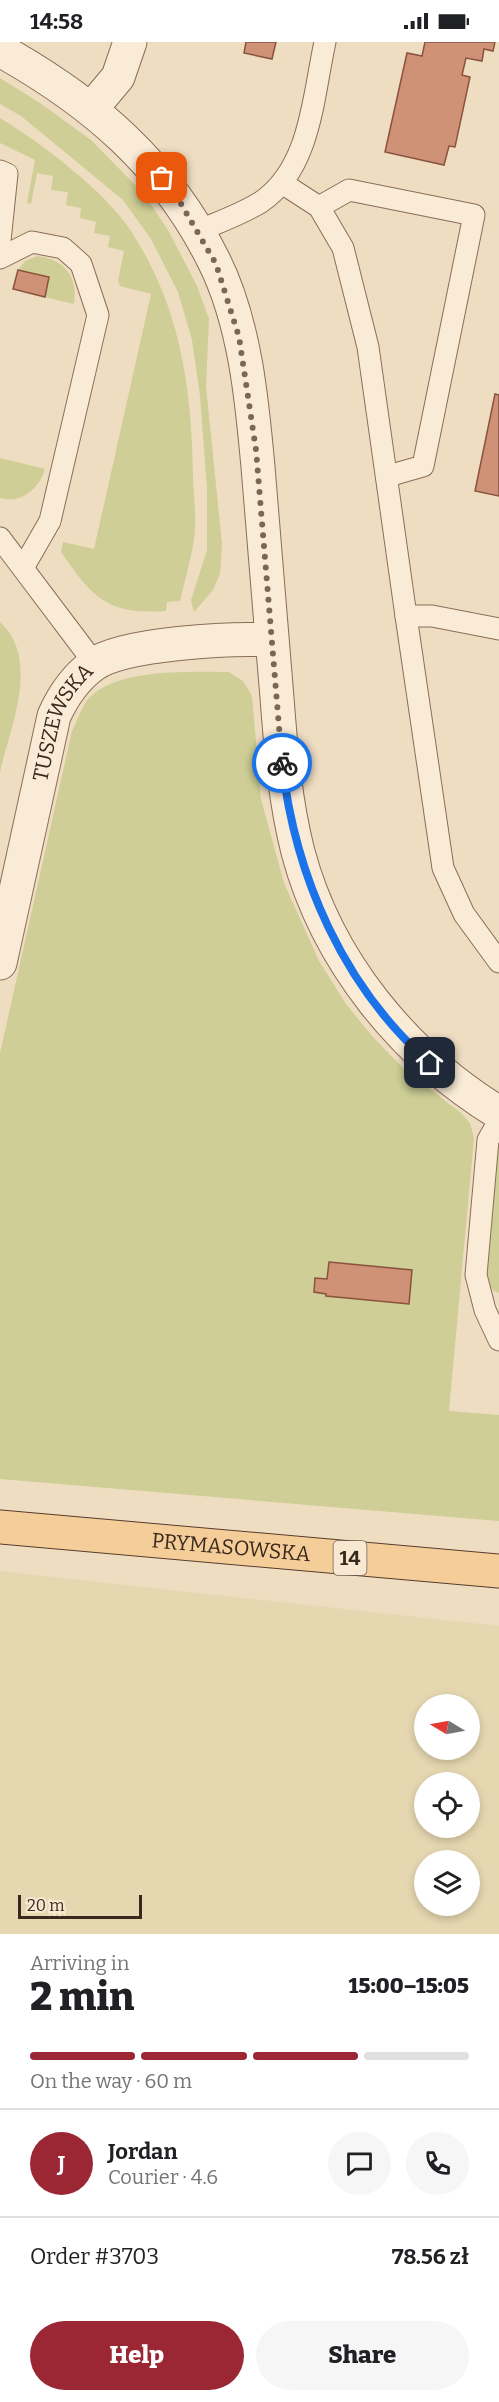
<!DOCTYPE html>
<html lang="en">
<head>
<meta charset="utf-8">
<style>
	:root { --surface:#fff; --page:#f6f6f6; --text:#202124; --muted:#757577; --line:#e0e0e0; --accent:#9b2735 }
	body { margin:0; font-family:Bitter,serif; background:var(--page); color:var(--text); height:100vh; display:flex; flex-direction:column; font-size:22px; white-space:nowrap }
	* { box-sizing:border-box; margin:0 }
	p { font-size:20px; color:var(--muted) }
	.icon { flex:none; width:33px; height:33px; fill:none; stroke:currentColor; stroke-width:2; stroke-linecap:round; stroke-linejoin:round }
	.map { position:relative; height:1892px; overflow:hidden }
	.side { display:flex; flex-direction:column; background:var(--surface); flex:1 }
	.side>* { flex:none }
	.needle { width:39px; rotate:280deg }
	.buttons { position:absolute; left:414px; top:1652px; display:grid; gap:12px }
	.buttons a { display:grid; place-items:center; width:66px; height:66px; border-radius:50%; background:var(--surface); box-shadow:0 3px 9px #0003; font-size:30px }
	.scale { position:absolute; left:18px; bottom:15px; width:124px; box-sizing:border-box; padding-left:6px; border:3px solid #39281d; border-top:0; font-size:16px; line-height:21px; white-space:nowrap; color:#39281d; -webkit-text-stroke:4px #f7e8d2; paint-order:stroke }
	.pin { position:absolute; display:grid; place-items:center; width:51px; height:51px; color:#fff; margin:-26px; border-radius:12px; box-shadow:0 3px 9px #0006 }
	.courier { position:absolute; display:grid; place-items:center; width:60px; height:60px; margin:-30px; border:4px solid #1a73e8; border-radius:50%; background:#fff; color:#222; box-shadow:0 2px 8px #0007 }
	.overview em { font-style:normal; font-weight:800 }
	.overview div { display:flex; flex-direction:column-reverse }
	.overview { display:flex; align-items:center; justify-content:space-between; height:102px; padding:0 30px }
	h1 { font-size:39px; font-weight:800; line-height:45px }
	.bar { display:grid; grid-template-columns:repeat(4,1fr); gap:9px 6px; align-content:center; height:72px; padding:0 30px }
	.bar i { height:8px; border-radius:4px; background:var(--line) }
	.bar .selected { background:var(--accent) }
	.bar p { grid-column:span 4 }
	.line { display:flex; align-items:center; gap:15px; padding:0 30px; border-top:2px solid var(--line) }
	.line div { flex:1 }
	.round { display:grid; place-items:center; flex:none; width:63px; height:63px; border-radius:32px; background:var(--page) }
	.button { display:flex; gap:12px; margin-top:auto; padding:12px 30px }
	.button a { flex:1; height:69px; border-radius:36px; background:var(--accent); color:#fff; font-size:24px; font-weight:800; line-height:69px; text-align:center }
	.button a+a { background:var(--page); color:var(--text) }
	.status { display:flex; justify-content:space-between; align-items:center; height:42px; padding:0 30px; background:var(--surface); direction:ltr }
	.status svg { height:16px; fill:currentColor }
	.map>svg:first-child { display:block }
	.farmland { fill:#e5d7b0; fill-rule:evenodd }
	.green { fill:#cece96 }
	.building { fill:#cf9277; stroke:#8a533e; stroke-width:1.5 }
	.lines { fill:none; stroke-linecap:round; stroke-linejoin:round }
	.lane-casing { stroke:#8a6d59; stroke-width:23 }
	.street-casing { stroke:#8a6d59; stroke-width:35 }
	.primary-casing { stroke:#583c2d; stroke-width:35 }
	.lane { stroke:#faebd6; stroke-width:21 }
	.street { stroke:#faebd6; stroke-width:33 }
	.primary { stroke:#f4cd99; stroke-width:33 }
	.done { stroke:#796757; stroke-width:6; stroke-dasharray:0 10.8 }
	.route { stroke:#1a73e8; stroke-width:8 }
	.labels { text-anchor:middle; stroke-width:4.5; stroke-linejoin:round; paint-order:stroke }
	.shield { fill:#f7e8d2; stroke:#726253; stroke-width:1.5 }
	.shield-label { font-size:20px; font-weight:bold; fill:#39281d }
	.street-label { font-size:21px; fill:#39281d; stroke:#f7e8d2 }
</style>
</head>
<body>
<div class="status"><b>14:58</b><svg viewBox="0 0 49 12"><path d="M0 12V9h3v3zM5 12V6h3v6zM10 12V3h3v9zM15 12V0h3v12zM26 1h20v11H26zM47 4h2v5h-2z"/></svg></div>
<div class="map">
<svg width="499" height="1892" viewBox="0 0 499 1892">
	<rect width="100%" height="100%" fill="#efddc2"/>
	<!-- farmland -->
	<path class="farmland" d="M0,1529l499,55v308h-499zM424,1662h46v45h-46zM424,1740h46v45h-46zM424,1818h46v45h-46z"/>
	<!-- green -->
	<g class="green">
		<path d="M0,36l40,25 51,37 53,54 25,38 28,54 12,33 -3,67 16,158 -2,30 -7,16 -19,22 -3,-12 16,-50v-61l-7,-93 -8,-56 -14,-48 -27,-53 -28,-39 -102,-84 -21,-12z"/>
		<path d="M0,76c40,24 106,74 131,113 50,77 61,158 62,248 1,19 4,41 1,60 -3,20 -9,41 -14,62l-13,1 -1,9c-59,4 -73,-13 -105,-59l2,-10 31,7 57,-255 -31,-8 -2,-5 6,-30 -16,-4 2,-11 -16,-3 2,-11 -16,-4 1,-10 -15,-3 2,-13 -17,-2 2,-14 -16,-3 -6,31 -4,-1 8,-43 -35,-17z"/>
		<path d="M37,214c28,4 41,20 37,48l-29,-7 4,-20 -31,-7 7,-9z"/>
		<path d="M0,416l45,11c-6,20 -24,35 -45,29z"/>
		<path d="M0,580c41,37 10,106 0,150z"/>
		<path d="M229,630l14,9 9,15 9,103 23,84 35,78 27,43 26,32 32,33 57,44 9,10 4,15 -25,273 50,4v106l-499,-42v-426l72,-322c5,-10 10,-25 17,-33 29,-30 101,-26 140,-26z"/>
		<path d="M499,1105v146c-10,-3 -12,-11 -13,-21l9,-115z"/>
	</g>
	<!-- building -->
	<g class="building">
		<path d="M246,0h30l-4,17 -28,-6z"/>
		<path d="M425,0h70l-2,9 -9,-2 -2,12 -16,-3 -4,17 8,2 -15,70 -6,-1 -5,19 -59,-13 22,-99 15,3z"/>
		<path d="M18,228l31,7 -4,20 -32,-8z"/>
		<path d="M495,352l4,1v101l-24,-5z"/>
		<path d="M329,1220l83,8 -3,34 -83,-8v-2l-12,-2 1,-14 12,1z"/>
	</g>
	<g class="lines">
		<defs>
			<g id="lane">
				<path d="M0,129l7,3 -7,67"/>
				<path d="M282,141l37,24 24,41 25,99 38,269h26l67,13"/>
				<path d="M319,165l30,-17 125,25 -51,251 -35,10"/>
				<path d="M198,189c21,-9 44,-17 63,-29 50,-34 52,-106 64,-160"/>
				<path d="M0,216l32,-16 31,6 18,16 17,51 -48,206 -27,47"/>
				<path d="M0,496l95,126"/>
				<path d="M406,574l37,252 21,46 35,48"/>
				<path d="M499,1079l-11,19 -12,135 9,35 14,30"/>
			</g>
			<g id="street">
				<path d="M0,8c93,52 166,114 214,211 31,62 38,139 44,206 7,77 12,154 19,231 4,52 8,103 21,154 29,109 106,203 201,261"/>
				<path d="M92,66l26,-31 12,-35"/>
				<path id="s1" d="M0,921l54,-247c9,-20 21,-38 39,-51 30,-22 140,-27 178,-25"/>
			</g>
			<g id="primary">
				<path id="s2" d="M0,1485l499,44"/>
			</g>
		</defs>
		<!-- lane casing -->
		<use href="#lane" class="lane-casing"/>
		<!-- street casing -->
		<use href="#street" class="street-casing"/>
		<!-- primary casing -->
		<use href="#primary" class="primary-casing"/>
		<!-- lane -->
		<use href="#lane" class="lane"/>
		<!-- street -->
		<use href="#street" class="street"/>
		<!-- primary -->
		<use href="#primary" class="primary"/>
	</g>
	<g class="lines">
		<!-- done -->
		<path class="done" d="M162,136l15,19 39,67 23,73 17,113 26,313"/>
		<!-- route -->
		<path class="route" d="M282,721c13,113 61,224 148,300"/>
	</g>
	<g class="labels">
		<!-- shield labels -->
		<rect class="shield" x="333.5" y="1499" width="33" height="34" rx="4.5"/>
		<g class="shield-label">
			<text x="350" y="1523">14</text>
		</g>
		<!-- street labels -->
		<g class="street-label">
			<text dy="7" stroke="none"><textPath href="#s1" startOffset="250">TUSZEWSKA</textPath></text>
			<text dy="7" stroke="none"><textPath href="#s2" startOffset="232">PRYMASOWSKA</textPath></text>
		</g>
	</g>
</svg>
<div class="buttons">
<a><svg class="needle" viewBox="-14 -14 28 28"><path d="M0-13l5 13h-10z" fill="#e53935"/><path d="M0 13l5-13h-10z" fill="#757577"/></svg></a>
<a><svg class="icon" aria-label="locate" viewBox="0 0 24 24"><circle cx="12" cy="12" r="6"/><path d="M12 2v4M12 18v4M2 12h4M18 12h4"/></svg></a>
<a><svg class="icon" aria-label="layers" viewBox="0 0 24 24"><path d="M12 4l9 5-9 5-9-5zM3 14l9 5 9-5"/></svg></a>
</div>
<div class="scale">20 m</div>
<div class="pin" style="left:162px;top:136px;background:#ea580c"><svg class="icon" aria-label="bag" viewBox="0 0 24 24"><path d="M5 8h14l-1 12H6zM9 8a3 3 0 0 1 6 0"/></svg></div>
<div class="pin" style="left:430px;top:1021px;background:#1f2937"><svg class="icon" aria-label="home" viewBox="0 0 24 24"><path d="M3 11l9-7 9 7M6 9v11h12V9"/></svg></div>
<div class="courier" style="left:282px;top:721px"><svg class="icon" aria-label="bike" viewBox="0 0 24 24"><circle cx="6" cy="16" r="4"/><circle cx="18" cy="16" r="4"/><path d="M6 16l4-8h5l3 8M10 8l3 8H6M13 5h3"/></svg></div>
</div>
<section class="side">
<div class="overview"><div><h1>2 min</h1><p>Arriving in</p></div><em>15:00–15:05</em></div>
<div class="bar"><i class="selected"></i><i class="selected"></i><i class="selected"></i><i></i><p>On the way · 60 m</p></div>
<div class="line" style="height:108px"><b class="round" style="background:var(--accent);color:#fff">J</b><div><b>Jordan</b><p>Courier · 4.6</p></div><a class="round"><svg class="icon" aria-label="chat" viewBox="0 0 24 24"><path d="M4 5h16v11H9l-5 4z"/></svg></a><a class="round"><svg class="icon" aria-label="phone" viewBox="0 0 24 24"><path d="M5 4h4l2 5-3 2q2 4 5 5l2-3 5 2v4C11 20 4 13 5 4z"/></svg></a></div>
<div class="line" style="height:78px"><div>Order #3703</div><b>78.56 zł</b></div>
<div class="button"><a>Help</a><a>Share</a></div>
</section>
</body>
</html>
